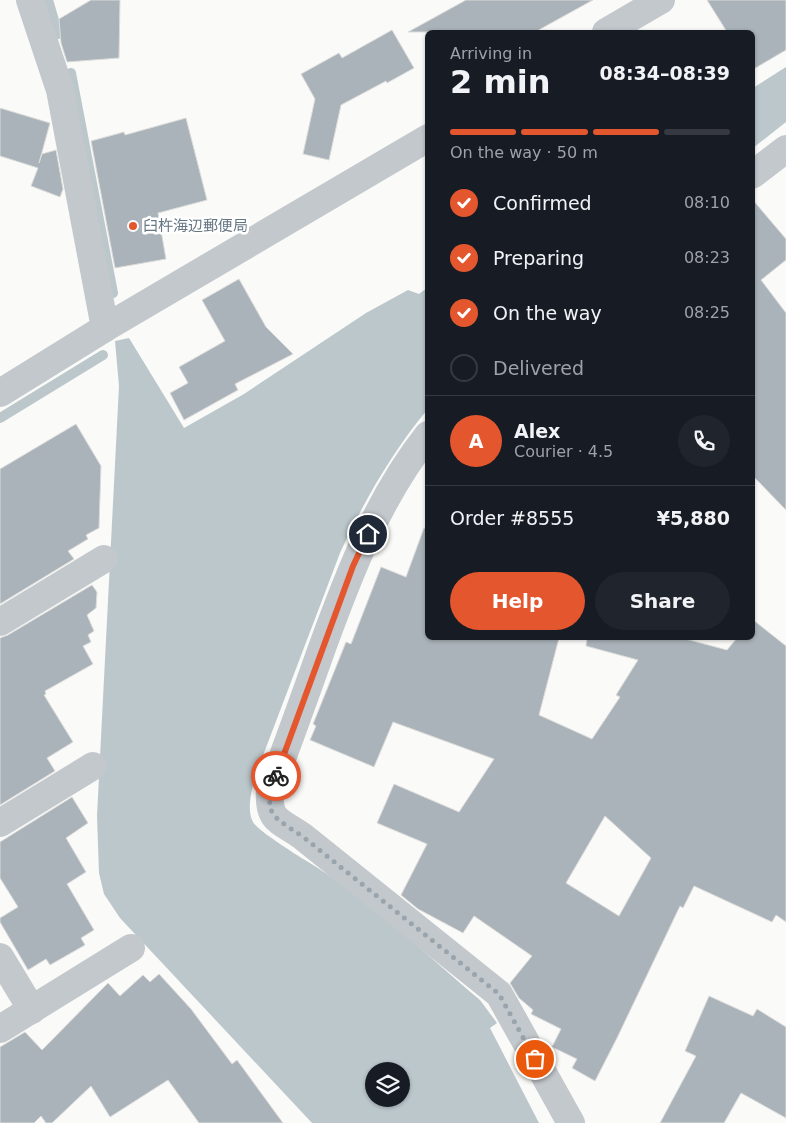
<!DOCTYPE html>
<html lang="en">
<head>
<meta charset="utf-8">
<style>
	:root { --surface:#171b24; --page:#20242c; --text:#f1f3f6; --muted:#9ea1a6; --line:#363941; --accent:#e4572e }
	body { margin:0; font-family:"DejaVu Sans","Noto Sans JP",sans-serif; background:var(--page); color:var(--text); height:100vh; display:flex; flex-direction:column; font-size:19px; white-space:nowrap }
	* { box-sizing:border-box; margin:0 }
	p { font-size:16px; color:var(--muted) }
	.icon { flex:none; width:28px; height:28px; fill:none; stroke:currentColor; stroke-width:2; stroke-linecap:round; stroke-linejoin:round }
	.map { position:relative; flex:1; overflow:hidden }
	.side { position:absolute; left:425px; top:30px; width:330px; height:610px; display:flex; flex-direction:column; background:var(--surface); border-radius:8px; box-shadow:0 1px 4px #0004 }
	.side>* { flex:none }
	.controls { position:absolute; left:365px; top:1062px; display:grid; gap:10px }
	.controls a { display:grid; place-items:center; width:45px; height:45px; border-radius:50%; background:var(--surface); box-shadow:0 1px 4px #0004; font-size:25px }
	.pin { position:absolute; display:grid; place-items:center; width:42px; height:42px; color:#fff; margin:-21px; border:2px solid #fff; border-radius:50%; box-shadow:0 1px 5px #0007 }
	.courier { position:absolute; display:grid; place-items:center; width:50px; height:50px; margin:-25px; border:4px solid #e4572e; border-radius:50%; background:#fff; color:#222; box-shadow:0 1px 6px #0007 }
	.head em { font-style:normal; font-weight:600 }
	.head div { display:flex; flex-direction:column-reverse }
	.head { display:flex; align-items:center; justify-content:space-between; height:85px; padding:0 25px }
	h1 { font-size:32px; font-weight:600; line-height:38px }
	.bar { display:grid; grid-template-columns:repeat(4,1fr); gap:8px 5px; align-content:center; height:60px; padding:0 25px }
	.bar i { height:6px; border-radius:4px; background:var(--line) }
	.bar .selected { background:var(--accent) }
	.bar p { grid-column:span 4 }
	.line { display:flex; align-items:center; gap:12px; padding:0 25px; border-top:1px solid var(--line) }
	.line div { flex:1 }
	.round { display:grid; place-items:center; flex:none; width:52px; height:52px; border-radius:26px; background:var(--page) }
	ol { padding:0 25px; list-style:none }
	li { display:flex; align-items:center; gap:15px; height:55px }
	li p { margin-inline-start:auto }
	li .icon { padding:5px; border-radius:50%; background:var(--accent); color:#fff; stroke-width:4 }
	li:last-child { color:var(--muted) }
	li i { width:28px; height:28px; border:2px solid var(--line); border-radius:50% }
	.cta { display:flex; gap:10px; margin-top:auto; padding:10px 25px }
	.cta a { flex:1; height:58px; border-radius:30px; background:var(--accent); color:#fff; font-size:20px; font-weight:600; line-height:58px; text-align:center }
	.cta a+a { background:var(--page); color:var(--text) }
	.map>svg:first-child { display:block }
	.water { fill:#bbc7cb; fill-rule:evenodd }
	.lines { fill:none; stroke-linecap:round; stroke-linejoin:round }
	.stream { stroke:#bbc7cb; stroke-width:10 }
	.building { fill:#aab3b9; stroke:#dcdcda; fill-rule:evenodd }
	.minor { stroke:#c3c8cc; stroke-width:28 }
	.tertiary { stroke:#c3c8cc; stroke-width:28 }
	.done { stroke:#99a4ac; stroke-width:5; stroke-dasharray:0 9 }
	.route { stroke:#e4572e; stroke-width:6 }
	.poi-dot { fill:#e4572e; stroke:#fff; stroke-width:2 }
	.labels { text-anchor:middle; stroke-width:5; stroke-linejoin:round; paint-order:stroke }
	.poi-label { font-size:15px; fill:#657683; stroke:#fff; text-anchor:start }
</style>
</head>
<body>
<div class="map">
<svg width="786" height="1123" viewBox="0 0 786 1123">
	<rect width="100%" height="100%" fill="#fafaf8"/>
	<!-- water -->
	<g class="water">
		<path d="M786,67v55l-33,26v-60z"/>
		<path d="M427,288v122c-35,42 -64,93 -87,143l-81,213c-5,15 -14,41 -6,56 4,8 42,32 52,38 63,38 118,92 175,140l17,23 -7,5 49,95h-227l-192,-205 -16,-24 -5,-21 -2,-57 22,-430 -4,-45 14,-3 55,90 60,-34 122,-81 42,-23 11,4zM374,1071h27v28h-27z"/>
	</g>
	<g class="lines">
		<!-- stream -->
		<g class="stream">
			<path d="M48,0l10,34"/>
			<path d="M71,73l42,220"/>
			<path d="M0,418l103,-63"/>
		</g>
	</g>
	<!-- building -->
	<g class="building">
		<path d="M91,0h29l-1,58 -52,4 -6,-19 -2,-24z"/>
		<path d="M466,0h127l-58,32h-127z"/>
		<path d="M707,0h79v50l-34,20v-38h-25z"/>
		<path d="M392,30l22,38 -27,15 -1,-2 -45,24 -12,55 -26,-6 12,-55 -14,-25 38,-21 3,5z"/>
		<path d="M0,108l50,15 -11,40 3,-9 14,-4 7,39 -3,8 -29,-11 7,-18 -38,-12z"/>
		<path d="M186,118l21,82 -49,13 8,46 -51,9 -24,-127 33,-9 1,3z"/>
		<path d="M752,199l34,40v21l-25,20 25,33v197l-34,-35z"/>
		<path d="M239,279l27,48 27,27 -58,30 3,6 -54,30 -14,-27 18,-10 -9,-16 46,-26 -23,-41z"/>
		<path d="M76,424l25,42 -2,62 -13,7 2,4 -20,12 6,8 -74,45v-135z"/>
		<path d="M424,528l4,1v109h131l-20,77 53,24 28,-42 -4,-2 22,-35 -52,-14 1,-8h95l45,12 10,-12h15v-19l34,27v276l-10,-7 -4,7 -78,-36 -11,22 -3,-2 -63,132 -22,43 -23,-13 5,-9 -25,-12 9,-18 -30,-15 2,-4 -14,-12 -9,-15 22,-27 -58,-40 -11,17 -45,-24 -17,-14 26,-51 -50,-21 17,-39 65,28 35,-53 -101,-37 -19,45 -64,-27 6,-14 -3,-2 33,-82 5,2 30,-77 25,10zM605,816l46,42 -32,58 -53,-33z"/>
		<path d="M92,585l5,7 -1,16 -9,7 7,16 -6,4 3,7 -8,4 10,18 -48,27 1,3 -2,1 29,47 -26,16 8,13 -55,34v-167l8,-3z"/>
		<path d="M72,797l16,26 -22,15 20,34 -19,12 27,46 -13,8 4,7 -35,20 -4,-6 -18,11 -28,-48v-4l18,-11 -18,-29v-36z"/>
		<path d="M159,974l32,35 41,55 5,-4 46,63h-84l-31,-43 -58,37 -19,-31 -39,37h-6l-5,-7 -7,7h-34v-76l25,-15 17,18 66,-67 12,13 23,-21 7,7z"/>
		<path d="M709,996l44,20 4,-7 29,18v91l-45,-25 -17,30h-64l36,-67 -11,-5z"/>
	</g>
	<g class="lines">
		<!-- minor -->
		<g class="minor">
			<path d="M30,0l30,90 45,238"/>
			<path d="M752,175l34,-26"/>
			<path d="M428,435c-50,63 -79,139 -106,213 -17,48 -34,95 -52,143 -2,30 9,29 32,45l197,158 72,129"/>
			<path d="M0,622l104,-63"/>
			<path d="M0,823l93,-57"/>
			<path d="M0,957l32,53"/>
			<path d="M0,1029l131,-81"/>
		</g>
		<!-- tertiary -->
		<g class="tertiary">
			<path d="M606,32l55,-32"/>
			<path d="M0,393l105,-65 323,-190"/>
		</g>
	</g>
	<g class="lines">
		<!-- done -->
		<path class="done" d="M276,776c-14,38 -4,40 26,60l197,158 36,65"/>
		<!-- route -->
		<path class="route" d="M276,776l77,-210 15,-32"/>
	</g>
	<!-- markers -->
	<circle class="poi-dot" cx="133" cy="226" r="5"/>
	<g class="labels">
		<!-- poi labels -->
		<g class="poi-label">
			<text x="143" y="231">臼杵海辺郵便局</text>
		</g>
	</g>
</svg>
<div class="controls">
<a><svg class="icon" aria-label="layers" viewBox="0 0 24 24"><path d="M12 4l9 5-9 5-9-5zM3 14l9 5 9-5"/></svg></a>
</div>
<div class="pin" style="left:535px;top:1059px;background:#ea580c"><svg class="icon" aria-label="bag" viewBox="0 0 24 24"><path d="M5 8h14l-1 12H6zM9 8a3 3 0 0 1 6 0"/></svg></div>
<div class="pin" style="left:368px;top:534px;background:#1f2937"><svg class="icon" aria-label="home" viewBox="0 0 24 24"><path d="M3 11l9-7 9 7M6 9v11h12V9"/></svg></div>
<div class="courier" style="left:276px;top:776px"><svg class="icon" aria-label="bike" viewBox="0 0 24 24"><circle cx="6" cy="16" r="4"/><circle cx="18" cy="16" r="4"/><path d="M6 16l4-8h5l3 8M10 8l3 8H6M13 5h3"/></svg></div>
<section class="side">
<div class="head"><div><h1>2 min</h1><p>Arriving in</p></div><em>08:34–08:39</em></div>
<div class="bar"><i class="selected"></i><i class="selected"></i><i class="selected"></i><i></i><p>On the way · 50 m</p></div>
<ol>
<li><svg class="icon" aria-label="check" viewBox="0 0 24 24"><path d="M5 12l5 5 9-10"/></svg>Confirmed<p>08:10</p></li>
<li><svg class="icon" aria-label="check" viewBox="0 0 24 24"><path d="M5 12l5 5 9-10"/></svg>Preparing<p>08:23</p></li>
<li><svg class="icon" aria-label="check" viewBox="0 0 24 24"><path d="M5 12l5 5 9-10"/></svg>On the way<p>08:25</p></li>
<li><i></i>Delivered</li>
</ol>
<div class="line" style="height:90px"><b class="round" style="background:var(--accent);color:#fff">A</b><div><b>Alex</b><p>Courier · 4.5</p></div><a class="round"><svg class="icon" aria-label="phone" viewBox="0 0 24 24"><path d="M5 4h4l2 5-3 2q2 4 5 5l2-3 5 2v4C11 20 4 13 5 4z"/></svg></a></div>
<div class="line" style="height:65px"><div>Order #8555</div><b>¥5,880</b></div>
<div class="cta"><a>Help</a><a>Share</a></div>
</section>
</div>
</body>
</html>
